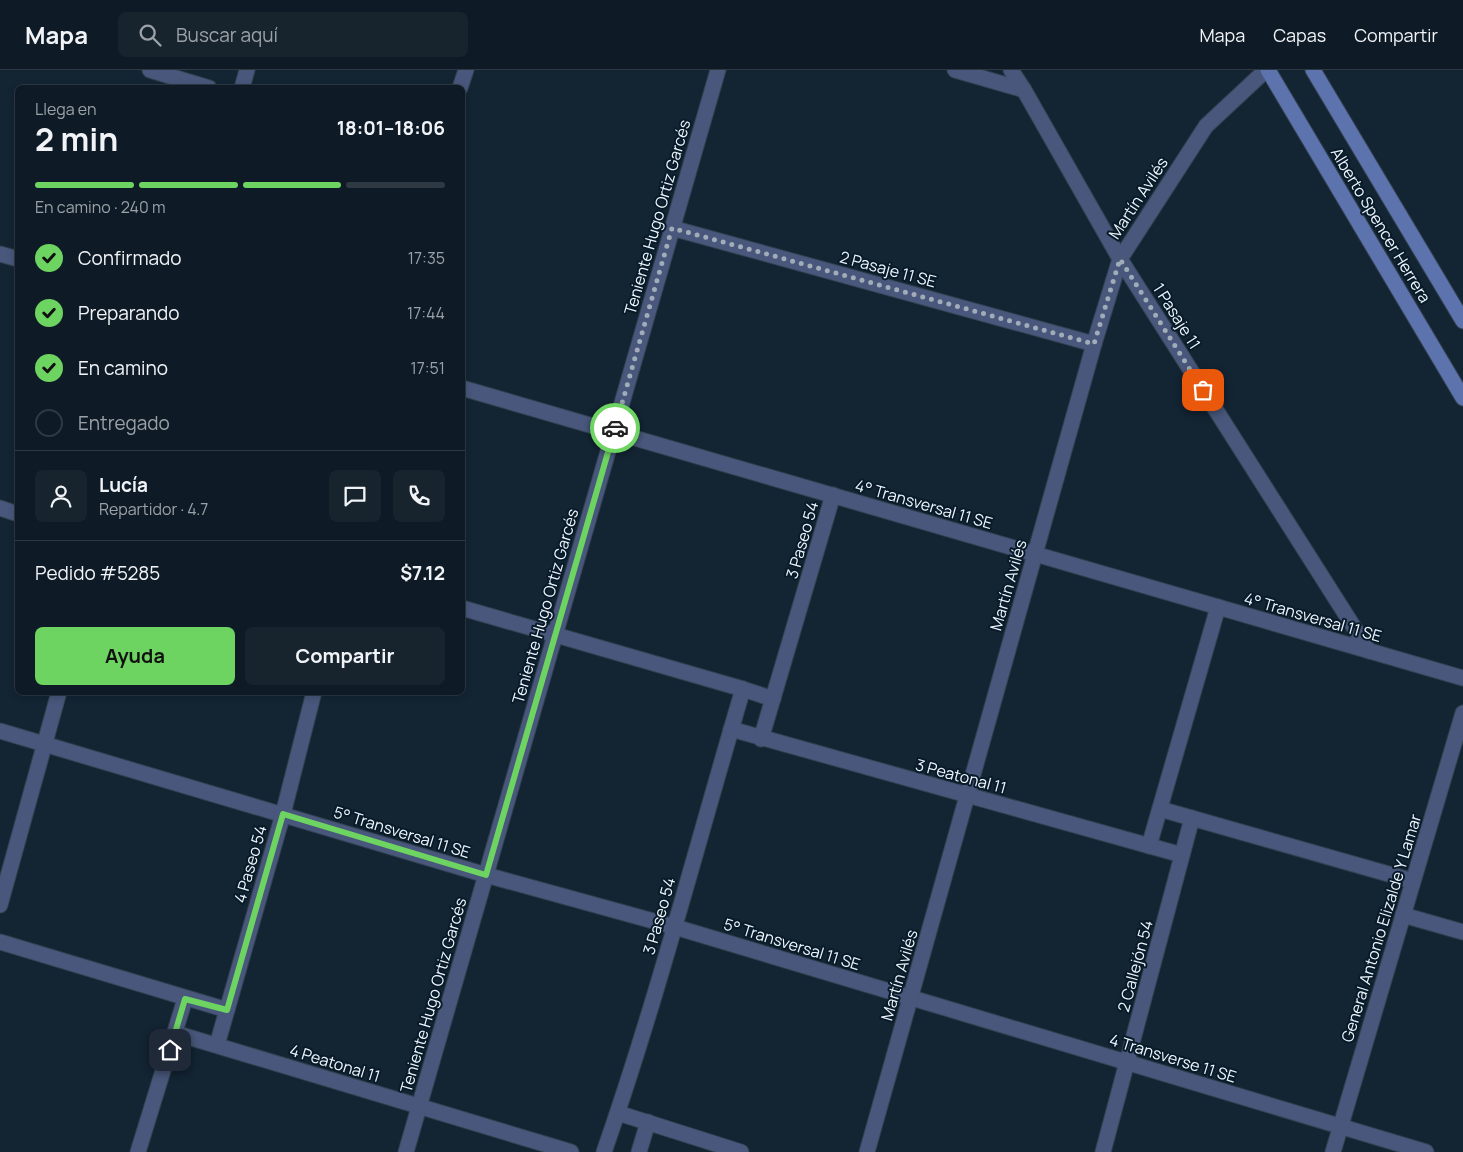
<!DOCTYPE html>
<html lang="es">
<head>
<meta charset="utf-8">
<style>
	:root { --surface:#0e1b26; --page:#17242e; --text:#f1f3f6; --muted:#9ba1a7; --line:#2e3943; --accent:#6dd361 }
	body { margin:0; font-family:Manrope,sans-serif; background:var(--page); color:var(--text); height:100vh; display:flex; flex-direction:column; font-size:19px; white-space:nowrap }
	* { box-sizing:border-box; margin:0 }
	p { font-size:16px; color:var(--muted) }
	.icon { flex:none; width:28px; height:28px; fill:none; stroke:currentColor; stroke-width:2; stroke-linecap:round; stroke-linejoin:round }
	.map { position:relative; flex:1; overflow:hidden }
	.panel { position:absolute; left:15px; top:15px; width:450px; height:610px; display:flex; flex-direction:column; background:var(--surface); border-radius:8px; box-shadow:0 2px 8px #0003,0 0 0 1px var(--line) }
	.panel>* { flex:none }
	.pin { position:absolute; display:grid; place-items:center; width:42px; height:42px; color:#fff; margin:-21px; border-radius:10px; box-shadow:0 2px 8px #0006 }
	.courier { position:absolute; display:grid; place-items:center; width:50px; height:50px; margin:-25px; border:4px solid #6dd361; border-radius:50%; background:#fff; color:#222; box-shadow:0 1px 6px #0007 }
	.summary em { font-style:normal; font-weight:700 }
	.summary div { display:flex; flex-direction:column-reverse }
	.summary { display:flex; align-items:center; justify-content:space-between; height:85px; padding:0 20px }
	h1 { font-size:32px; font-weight:700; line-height:38px }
	.bar { display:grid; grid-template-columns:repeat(4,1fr); gap:8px 5px; align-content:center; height:60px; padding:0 20px }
	.bar i { height:6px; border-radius:4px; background:var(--line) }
	.bar .on { background:var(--accent) }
	.bar p { grid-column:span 4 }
	.line { display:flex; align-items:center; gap:12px; padding:0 20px; border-top:1px solid var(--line) }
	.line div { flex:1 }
	.round { display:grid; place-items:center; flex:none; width:52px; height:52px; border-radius:8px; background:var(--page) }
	ol { padding:0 20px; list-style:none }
	li { display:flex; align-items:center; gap:15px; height:55px }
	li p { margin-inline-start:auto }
	li .icon { padding:5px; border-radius:50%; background:var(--accent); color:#111; stroke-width:4 }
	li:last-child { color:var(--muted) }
	li i { width:28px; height:28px; border:2px solid var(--line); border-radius:50% }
	.button { display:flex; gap:10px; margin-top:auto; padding:10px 20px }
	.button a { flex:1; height:58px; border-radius:8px; background:var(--accent); color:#111; font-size:20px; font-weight:700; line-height:58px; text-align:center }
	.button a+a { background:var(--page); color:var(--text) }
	header { display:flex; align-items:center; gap:30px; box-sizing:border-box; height:70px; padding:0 25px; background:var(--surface); border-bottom:1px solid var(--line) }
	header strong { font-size:24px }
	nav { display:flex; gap:28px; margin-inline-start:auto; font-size:18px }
	.search { width:350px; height:45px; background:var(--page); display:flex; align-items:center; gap:12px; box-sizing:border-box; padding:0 18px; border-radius:8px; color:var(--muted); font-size:19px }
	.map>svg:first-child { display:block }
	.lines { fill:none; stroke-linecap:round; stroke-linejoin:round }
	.street-casing { stroke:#324150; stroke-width:17 }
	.secondary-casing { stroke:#324150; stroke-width:17 }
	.street { stroke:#48577b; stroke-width:15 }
	.secondary { stroke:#5c73ad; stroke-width:15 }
	.done { stroke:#a1acb8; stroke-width:5; stroke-dasharray:0 9 }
	.route { stroke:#6dd361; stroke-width:6 }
	.labels { text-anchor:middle; stroke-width:4; stroke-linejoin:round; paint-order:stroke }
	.street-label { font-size:16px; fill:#edf6ff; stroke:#091b29 }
</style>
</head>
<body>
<header>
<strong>Mapa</strong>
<div class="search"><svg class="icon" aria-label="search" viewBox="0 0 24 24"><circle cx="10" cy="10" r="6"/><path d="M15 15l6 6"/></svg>Buscar aquí</div>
<nav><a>Mapa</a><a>Capas</a><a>Compartir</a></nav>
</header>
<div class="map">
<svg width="1463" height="1082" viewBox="0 0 1463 1082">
	<rect width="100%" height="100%" fill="#132433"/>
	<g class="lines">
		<defs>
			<g id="street">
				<path d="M150,0l59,18"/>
				<path d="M955,0l69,20"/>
				<path d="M1011,0l13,20 96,169 249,392"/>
				<path d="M242,18l5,-18"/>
				<path d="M460,18l6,-18"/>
				<path d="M672,158l422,116"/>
				<path d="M0,184l18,5"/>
				<path d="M462,318l1001,290"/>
				<path d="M0,438l18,6"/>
				<path d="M462,538l281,81 30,10"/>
				<path d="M731,659l451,126"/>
				<path d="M0,661l486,144 189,52 751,225"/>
				<path d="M761,669l72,-244"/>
				<path d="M1160,739l253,72"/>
				<path d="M1149,776l69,-239"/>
				<path d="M0,835l59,-213"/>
				<path d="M1403,845l60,17"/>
				<path d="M0,872l227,68"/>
				<path d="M175,963l396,119"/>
				<path d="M217,975l66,-231 31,-122"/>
				<path d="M618,1043l123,39"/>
				<path d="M138,1082l47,-153"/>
				<path d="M406,1082l312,-1082"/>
				<path d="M604,1082c53,-152 93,-308 139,-463"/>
				<path d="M639,1082l9,-30"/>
				<path d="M867,1082l227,-808 26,-85 86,-133 60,-56"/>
				<path d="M1103,1082l89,-334"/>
				<path d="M1333,1082l130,-439"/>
			</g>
			<g id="secondary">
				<path d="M1268,0l195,328"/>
				<path d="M1313,0l150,251"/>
			</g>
		</defs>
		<!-- street casing -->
		<use href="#street" class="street-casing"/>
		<!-- secondary casing -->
		<use href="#secondary" class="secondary-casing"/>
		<!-- street -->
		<use href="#street" class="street"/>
		<!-- secondary -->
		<use href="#secondary" class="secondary"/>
	</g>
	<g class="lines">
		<!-- done -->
		<path class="done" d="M615,358l57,-200 422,116 26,-85 83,131"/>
		<!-- route -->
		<path class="route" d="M170,980l15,-51 42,11 56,-196 203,61 129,-447"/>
	</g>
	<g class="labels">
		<!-- street labels -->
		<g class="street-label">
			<text transform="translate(1138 128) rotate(-57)" y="6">Martín Avilés</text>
			<text transform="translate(657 147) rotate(-74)" y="6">Teniente Hugo Ortiz Garcés</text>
			<text transform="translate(1381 155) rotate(59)" y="6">Alberto Spencer Herrera</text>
			<text transform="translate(888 199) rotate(15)" y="6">2 Pasaje 11 SE</text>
			<text transform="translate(1177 246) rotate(58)" y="6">1 Pasaje 11</text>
			<text transform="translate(924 434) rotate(16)" y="6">4° Transversal 11 SE</text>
			<text transform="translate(802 470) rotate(-74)" y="6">3 Paseo 54</text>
			<text transform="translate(1008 515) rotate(-74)" y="6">Martín Avilés</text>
			<text transform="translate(545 536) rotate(-74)" y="6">Teniente Hugo Ortiz Garcés</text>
			<text transform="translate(1313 547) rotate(16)" y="6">4° Transversal 11 SE</text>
			<text transform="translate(961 706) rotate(15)" y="6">3 Peatonal 11</text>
			<text transform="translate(402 762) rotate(17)" y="6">5° Transversal 11 SE</text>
			<text transform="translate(250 794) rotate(-74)" y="6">4 Paseo 54</text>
			<text transform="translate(659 846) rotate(-74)" y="6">3 Paseo 54</text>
			<text transform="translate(1381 858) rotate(-73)" y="6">General Antonio Elizalde Y Lamar</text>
			<text transform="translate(792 874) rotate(17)" y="6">5° Transversal 11 SE</text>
			<text transform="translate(1135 896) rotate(-75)" y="6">2 Callejón 54</text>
			<text transform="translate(899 905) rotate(-74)" y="6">Martín Avilés</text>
			<text transform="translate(433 925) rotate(-74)" y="6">Teniente Hugo Ortiz Garcés</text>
			<text transform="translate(1173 988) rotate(17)" y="6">4 Transverse 11 SE</text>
			<text transform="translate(335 993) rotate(17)" y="6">4 Peatonal 11</text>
		</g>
	</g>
</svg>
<div class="pin" style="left:1203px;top:320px;background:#ea580c"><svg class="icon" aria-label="bag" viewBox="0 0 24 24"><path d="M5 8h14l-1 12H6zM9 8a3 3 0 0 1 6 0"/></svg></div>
<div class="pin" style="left:170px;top:980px;background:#1f2937"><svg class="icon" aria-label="home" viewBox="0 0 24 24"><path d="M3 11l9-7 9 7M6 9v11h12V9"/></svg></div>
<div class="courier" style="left:615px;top:358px"><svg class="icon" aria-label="car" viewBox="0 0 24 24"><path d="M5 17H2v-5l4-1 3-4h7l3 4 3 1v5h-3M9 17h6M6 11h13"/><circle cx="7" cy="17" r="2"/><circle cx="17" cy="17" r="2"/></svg></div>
<section class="panel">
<div class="summary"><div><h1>2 min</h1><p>Llega en</p></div><em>18:01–18:06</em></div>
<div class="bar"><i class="on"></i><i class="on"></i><i class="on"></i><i></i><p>En camino · 240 m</p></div>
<ol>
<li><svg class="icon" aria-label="check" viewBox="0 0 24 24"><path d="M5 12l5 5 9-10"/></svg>Confirmado<p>17:35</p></li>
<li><svg class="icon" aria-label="check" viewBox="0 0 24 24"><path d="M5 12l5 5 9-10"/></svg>Preparando<p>17:44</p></li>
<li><svg class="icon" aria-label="check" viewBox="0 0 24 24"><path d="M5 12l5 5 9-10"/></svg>En camino<p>17:51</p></li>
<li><i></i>Entregado</li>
</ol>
<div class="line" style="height:90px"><a class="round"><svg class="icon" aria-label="person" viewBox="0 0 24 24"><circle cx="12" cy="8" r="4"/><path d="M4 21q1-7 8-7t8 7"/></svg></a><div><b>Lucía</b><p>Repartidor · 4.7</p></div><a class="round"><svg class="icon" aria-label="chat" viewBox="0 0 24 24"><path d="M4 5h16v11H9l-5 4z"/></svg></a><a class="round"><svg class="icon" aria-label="phone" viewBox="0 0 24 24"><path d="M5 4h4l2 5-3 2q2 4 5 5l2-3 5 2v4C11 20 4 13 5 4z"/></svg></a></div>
<div class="line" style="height:65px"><div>Pedido #5285</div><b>$7.12</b></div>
<div class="button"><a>Ayuda</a><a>Compartir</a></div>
</section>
</div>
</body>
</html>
